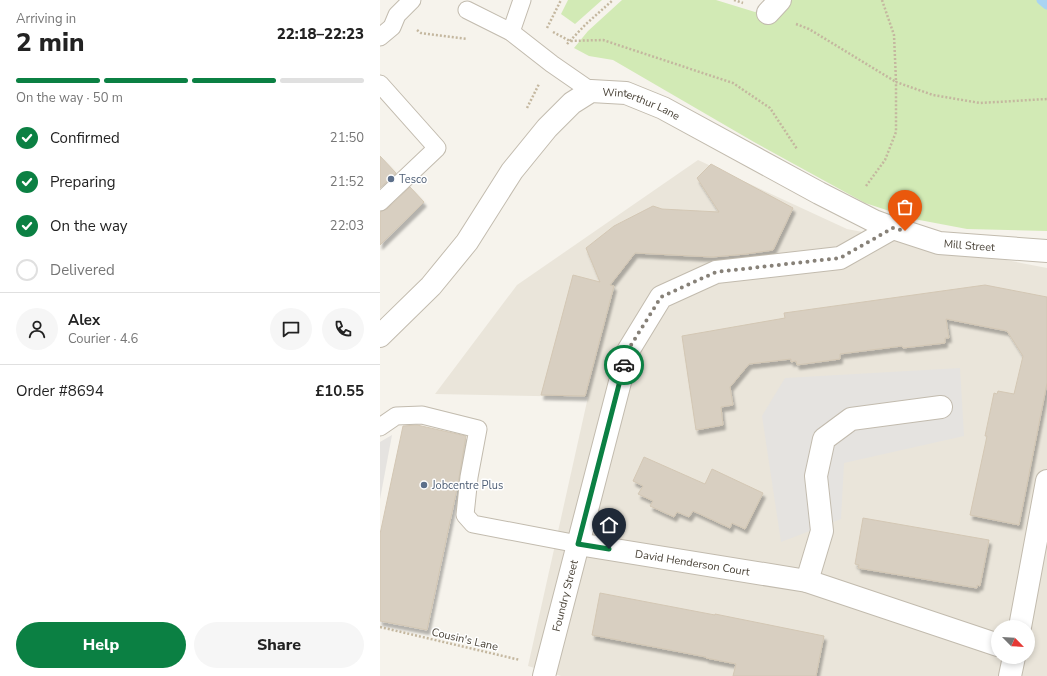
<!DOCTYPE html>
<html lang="en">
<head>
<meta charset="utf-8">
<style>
	:root { --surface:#fff; --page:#f6f6f6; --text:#222; --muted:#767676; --line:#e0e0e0; --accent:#0b8043 }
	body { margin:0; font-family:"Nunito Sans",sans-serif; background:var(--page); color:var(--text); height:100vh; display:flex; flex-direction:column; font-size:15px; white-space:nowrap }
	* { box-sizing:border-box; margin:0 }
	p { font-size:13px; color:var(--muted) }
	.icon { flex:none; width:22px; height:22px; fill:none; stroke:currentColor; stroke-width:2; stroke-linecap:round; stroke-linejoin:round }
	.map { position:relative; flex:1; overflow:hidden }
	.drawer { display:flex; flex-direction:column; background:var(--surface); width:380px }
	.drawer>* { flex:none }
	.needle { width:26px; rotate:114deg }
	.fabs { position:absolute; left:611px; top:620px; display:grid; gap:8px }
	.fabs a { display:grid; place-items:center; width:44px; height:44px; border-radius:50%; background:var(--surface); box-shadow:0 2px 6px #0003; font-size:20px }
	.pin { position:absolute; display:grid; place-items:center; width:34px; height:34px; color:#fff; margin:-41px -17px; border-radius:50% 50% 50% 0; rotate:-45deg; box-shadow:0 0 4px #0007 }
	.pin .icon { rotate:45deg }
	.courier { position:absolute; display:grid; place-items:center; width:40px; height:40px; margin:-20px; border:3px solid #0b8043; border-radius:50%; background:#fff; color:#222; box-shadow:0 1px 5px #0007 }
	.headline em { font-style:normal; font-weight:800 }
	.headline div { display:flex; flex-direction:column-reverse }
	.headline { display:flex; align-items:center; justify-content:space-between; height:68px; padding:0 16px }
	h1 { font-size:26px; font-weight:800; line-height:30px }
	.bar { display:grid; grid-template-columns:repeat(4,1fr); gap:6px 4px; align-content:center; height:48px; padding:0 16px }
	.bar i { height:5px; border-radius:3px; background:var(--line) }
	.bar .current { background:var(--accent) }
	.bar p { grid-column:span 4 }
	.line { display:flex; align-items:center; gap:10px; padding:0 16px; border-top:1px solid var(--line) }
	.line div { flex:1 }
	.round { display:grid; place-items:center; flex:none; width:42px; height:42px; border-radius:21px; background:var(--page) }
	ol { padding:0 16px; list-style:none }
	li { display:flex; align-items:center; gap:12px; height:44px }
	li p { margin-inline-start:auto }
	li .icon { padding:4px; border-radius:50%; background:var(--accent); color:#fff; stroke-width:4 }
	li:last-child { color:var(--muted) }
	li i { width:22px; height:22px; border:2px solid var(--line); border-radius:50% }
	.primary-button { display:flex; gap:8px; margin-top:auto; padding:8px 16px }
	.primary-button a { flex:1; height:46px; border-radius:24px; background:var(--accent); color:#fff; font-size:16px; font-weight:800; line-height:46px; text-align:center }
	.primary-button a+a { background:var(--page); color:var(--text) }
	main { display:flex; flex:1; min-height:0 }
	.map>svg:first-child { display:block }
	.residential { fill:#eae5da; fill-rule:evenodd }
	.green { fill:#d2eab5 }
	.parking { fill:#e5e3e0 }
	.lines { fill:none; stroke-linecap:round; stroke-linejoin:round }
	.stream { stroke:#a9d4f2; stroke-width:9 }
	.building { fill:#d8cfc1; stroke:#d3c7b4; filter:url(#shadow) }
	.service-casing { stroke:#c2bbae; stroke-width:19 }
	.minor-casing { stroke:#c2bbae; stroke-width:24 }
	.tertiary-casing { stroke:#c2bbae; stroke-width:24 }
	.path { stroke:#c4b79f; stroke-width:2.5; stroke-dasharray:2 2; stroke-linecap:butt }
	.service { stroke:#fff; stroke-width:17 }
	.minor { stroke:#fff; stroke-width:22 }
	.tertiary { stroke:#fff; stroke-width:22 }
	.done { stroke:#878178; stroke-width:4; stroke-dasharray:0 7.2 }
	.route { stroke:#0b8043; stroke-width:5 }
	.service-dot { fill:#5c6f8a; stroke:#fff; stroke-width:1.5 }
	.labels { text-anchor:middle; stroke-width:3; stroke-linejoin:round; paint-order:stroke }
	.street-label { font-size:11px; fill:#4b4439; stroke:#fff }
	.service-label { font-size:11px; fill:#4e5e75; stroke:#fff; text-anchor:start }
</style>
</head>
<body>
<main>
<section class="drawer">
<div class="headline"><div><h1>2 min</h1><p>Arriving in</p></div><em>22:18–22:23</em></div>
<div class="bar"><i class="current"></i><i class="current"></i><i class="current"></i><i></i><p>On the way · 50 m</p></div>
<ol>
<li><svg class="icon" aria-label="check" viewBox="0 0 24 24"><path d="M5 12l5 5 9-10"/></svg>Confirmed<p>21:50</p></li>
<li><svg class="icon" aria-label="check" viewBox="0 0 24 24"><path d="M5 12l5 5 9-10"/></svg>Preparing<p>21:52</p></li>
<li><svg class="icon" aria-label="check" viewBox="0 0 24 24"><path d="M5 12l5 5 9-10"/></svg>On the way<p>22:03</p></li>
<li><i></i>Delivered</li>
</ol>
<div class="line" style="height:72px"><a class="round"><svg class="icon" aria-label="person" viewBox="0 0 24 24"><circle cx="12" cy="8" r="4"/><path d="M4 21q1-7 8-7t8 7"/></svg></a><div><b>Alex</b><p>Courier · 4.6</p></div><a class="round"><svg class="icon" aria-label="chat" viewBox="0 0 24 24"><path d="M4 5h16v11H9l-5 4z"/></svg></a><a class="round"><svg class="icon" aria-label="phone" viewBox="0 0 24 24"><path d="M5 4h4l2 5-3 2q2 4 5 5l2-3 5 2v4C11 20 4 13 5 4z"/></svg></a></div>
<div class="line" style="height:52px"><div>Order #8694</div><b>£10.55</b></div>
<div class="primary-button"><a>Help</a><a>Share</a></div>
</section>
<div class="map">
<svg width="667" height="676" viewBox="0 0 667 676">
	<defs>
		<filter id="shadow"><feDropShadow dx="2.5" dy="4.5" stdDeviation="1" flood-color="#0004"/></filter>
	</defs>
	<rect width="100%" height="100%" fill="#f6f3ec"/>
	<!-- residential -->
	<path class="residential" d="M318,160l149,69 200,39v408h-486l-33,-10 60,-269 -153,-3 82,-109zM618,627h30v30h-30z"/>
	<!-- green -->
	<g class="green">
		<path d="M188,0h34l-27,24 -14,-10z"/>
		<path d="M242,0h94l39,12 12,-5 3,-7h277v231l-80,-2 -53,-10 -49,-16 -111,-61 -141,-82 -24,-4 -15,-8 14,-17z"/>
	</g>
	<!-- parking -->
	<g class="parking">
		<path d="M580,368l4,68 -120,27 -3,56 -60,23 -19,-126 23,-38z"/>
		<path d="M12,435l-12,64v-57z"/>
	</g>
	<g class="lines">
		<!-- stream -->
		<path class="stream" d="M661,0l6,5"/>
	</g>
	<!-- building -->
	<g class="building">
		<path d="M0,156l16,17 -16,15z"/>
		<path d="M331,164l82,44 -20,42 -27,4 -34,3 -77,-4 -25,32 4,1 -29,110 -44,-1 32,-120 27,7 -14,-34 28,-22 39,-20 9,3 57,3 -22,-34z"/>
		<path d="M30,187l14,15 -44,43v-33l7,-3z"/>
		<path d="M605,285l62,12v86l-28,142 -49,-10 17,-79h-2l9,-43 3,1 1,-3 16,3 9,-38 -16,-25 -61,-12 3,19h-4v5l-42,5 -1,-2 -62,8v5l-43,6 -1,-4 -5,1v-3l-42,5 -19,23 3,18 -12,2 2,18 -27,5 -14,-94 103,-18 -1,-5z"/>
		<path d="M37,425l49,11 -8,48 -31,146 -47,-9v-87l23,-108z"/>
		<path d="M264,457l61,27 7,-15 51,24 -18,36 -13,-6 -2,5 -37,-17 -4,6 -12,-5 -3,5 -24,-11 3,-5 -15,-7 5,-8 -10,-5z"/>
		<path d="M483,518l126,22 -9,46 -3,-1v3l-119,-20 1,-3 -4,-1z"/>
		<path d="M220,593l115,22v-1l109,22 -8,40h-83l3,-12 -30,-6v-1l-114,-22z"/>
	</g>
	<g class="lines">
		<defs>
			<g id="service">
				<path d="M87,10l44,22 41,32 39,27"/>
				<path d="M131,32l11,-32"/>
				<path d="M0,37l12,-10 5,-12 15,-15"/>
				<path d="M0,84l57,64 -57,54"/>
				<path d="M0,427l16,-11 26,-1 56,14 -9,48 -4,38 8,9 105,20"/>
			</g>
			<g id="minor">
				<path d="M388,13l12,-13"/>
				<path id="s1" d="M198,544l229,37 191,64"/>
				<path d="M427,581l15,-50 -6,-55 8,-37 27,-20 90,-12"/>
				<path d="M640,627l27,-146"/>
				<path id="s2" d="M164,676l84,-325 33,-54 55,-25 124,-14 53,-30"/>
				<path d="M630,676l4,-19"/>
			</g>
			<g id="tertiary">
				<path id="s3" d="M0,336l51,-50 36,-44 45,-71 35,-43 25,-25 19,-12 35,2 37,15 156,85 55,28 19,7 46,15 108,8"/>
			</g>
		</defs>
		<!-- service casing -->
		<use href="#service" class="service-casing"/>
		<!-- minor casing -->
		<use href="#minor" class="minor-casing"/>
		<!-- tertiary casing -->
		<use href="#tertiary" class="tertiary-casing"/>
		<!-- path -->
		<g class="path">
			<path d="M354,0l9,3"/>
			<path d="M502,0l12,35 2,46"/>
			<path d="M416,24l13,5 87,53"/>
			<path d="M167,28l14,-28"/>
			<path d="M37,30l4,3 46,6"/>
			<path d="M173,32l17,9 33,-1 130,43 37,25 27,41"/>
			<path d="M187,44l19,-20 27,-24"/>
			<path d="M147,108l12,-24"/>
			<path d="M486,186l19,-26 11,-28v-50l37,13 47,8 67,-4"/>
			<path d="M0,627l140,33"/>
		</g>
		<!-- service -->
		<use href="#service" class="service"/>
		<!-- minor -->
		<use href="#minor" class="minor"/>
		<!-- tertiary -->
		<use href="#tertiary" class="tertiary"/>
	</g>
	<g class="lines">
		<!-- done -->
		<path class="done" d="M244,365l4,-15 33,-53 55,-25 124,-14 53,-30 12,3"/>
		<!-- route -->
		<path class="route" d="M229,549l-31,-5 46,-179"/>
	</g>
	<!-- markers -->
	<g class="service-dot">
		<circle cx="11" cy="179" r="4"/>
		<circle cx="44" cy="485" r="4"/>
	</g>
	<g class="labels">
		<!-- street labels -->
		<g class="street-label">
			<text dy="4" stroke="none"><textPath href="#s3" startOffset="378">Winterthur Lane</textPath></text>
			<text dy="4" stroke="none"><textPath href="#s3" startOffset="739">Mill Street</textPath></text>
			<text dy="4" stroke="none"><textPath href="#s1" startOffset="116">David Henderson Court</textPath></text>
			<text dy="4" stroke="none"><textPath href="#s2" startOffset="83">Foundry Street</textPath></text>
			<text transform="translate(85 639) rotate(13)" y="4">Cousin's Lane</text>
		</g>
		<!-- service labels -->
		<g class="service-label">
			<text x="19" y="183">Tesco</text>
			<text x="52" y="489">Jobcentre Plus</text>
		</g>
	</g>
</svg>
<div class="fabs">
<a><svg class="needle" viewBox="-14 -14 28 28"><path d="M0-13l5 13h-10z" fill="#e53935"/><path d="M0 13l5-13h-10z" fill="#767676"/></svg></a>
</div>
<div class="pin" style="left:525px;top:231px;background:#ea580c"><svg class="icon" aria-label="bag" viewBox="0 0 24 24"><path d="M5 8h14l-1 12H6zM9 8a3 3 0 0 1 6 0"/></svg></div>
<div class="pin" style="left:229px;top:549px;background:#1f2937"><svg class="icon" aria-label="home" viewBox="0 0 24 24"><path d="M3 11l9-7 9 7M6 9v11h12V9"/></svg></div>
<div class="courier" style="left:244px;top:365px"><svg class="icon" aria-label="car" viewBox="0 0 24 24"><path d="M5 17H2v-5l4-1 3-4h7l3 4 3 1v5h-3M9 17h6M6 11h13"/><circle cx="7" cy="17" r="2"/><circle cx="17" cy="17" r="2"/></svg></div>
</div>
</main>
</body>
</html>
